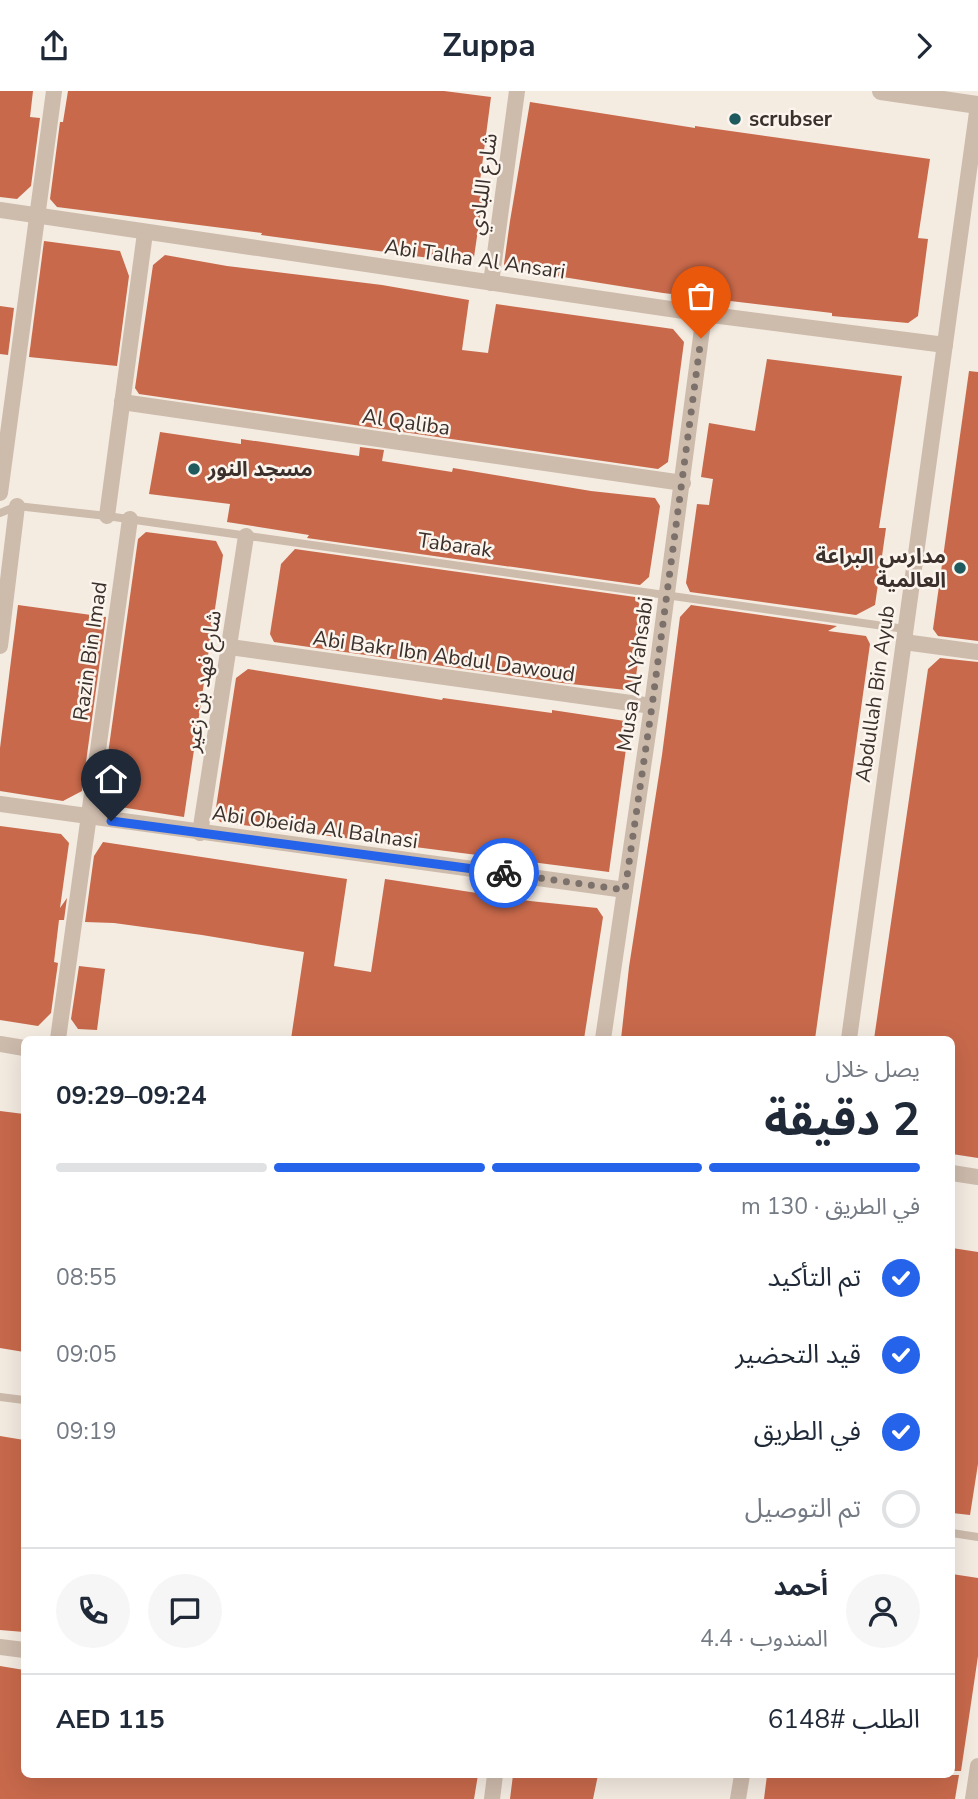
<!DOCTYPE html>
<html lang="ar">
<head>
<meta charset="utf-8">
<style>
	:root { --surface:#fff; --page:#f6f6f7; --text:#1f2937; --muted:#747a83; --line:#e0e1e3; --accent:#2563eb }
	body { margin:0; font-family:"Nunito Sans","Noto Sans Arabic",sans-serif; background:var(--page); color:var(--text); direction:rtl; height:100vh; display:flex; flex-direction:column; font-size:26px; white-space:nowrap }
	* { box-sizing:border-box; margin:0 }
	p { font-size:23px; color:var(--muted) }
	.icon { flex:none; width:38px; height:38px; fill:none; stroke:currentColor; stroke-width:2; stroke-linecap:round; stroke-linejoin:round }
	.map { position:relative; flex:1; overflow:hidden; direction:ltr }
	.side { position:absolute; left:21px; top:945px; width:934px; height:742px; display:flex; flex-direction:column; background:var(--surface); border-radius:10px; box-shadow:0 7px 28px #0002; direction:rtl }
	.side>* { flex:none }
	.pin { position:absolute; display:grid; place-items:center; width:60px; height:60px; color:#fff; margin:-72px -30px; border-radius:50% 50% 50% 0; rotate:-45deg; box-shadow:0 0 7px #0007 }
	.pin .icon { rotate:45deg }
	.courier { position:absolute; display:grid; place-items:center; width:70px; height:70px; margin:-35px; border:5px solid #2563eb; border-radius:50%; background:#fff; color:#222; box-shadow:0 2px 9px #0007 }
	.headline em { font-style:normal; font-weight:700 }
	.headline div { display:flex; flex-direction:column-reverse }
	.headline { display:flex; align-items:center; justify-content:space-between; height:119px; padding:0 35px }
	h1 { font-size:46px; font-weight:700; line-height:52px }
	.bar { display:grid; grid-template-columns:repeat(4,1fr); gap:10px 7px; align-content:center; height:84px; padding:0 35px }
	.bar i { height:9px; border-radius:5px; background:var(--line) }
	.bar .selected { background:var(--accent) }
	.bar p { grid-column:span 4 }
	.line { display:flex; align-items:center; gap:18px; padding:0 35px; border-top:2px solid var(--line) }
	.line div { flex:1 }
	.round { display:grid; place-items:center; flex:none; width:74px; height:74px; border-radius:37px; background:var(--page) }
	ol { padding:0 35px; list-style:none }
	li { display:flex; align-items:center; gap:21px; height:77px }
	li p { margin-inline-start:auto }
	li .icon { padding:7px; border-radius:50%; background:var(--accent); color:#fff; stroke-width:4 }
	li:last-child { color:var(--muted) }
	li i { width:38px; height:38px; border:4px solid var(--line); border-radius:50% }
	header { display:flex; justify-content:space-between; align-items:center; height:91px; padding:0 35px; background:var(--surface); font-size:32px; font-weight:700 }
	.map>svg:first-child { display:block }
	.building { fill:#c8694b }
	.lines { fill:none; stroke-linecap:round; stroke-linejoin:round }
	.service { stroke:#cdbbac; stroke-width:8 }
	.minor { stroke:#cdbbac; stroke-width:16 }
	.tertiary { stroke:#cdbbac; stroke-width:18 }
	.done { stroke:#7c716b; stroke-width:7; stroke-dasharray:0 12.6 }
	.route { stroke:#2563eb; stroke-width:9 }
	.poi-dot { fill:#1f5a5e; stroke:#fbf5ee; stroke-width:2.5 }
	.labels { text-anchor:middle; stroke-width:5; stroke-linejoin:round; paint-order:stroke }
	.poi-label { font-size:21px; font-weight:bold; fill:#3b302b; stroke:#fbf5ee; text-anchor:start }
	.street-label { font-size:21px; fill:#3b302b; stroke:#fbf5ee }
</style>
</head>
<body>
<header><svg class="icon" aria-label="forward" viewBox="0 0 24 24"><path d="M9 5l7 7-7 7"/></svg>Zuppa<svg class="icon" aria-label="share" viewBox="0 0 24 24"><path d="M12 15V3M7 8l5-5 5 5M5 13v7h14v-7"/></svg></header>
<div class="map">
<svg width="978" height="1708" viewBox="0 0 978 1708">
	<rect width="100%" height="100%" fill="#f4ebe1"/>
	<!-- building -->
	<g class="building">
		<path d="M0,0h33l-3,26 10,1 -9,68 -14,13 -17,-2z"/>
		<path d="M68,0h376l47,6 -11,84 5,1 -11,75 -8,6 -205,-28 1,-2 -205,-26 -7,-8 10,-77h3z"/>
		<path d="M530,11l165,26v-2l235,33 -12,79 10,1 -10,77 -10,7 -76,-7v-3l-169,-20 -157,-25 -2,-4 6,-43z"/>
		<path d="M44,150l76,10 9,25 -12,90 -88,-9z"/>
		<path d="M165,164l62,11 155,19 87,15 -7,50 26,3 8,-49 177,25 11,13 -16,120 -10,7 -519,-75 -4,-6 18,-123z"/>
		<path d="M0,215l14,2 -6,47 -8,-1z"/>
		<path d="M767,268l135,17 -23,152h7l-11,77 -19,10 -166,-23 -4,-9 11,-79 12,1 4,-26 -12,-2 8,-54 46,8z"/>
		<path d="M969,280l9,1v269l-40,-5 -5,-7z"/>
		<path d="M160,341l81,12v-5l118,17 1,-9 24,3 -2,11 70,11 1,-4 138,23 64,7 5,8 -11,71 -9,8 -333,-47 2,-3 -82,-13 3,-18 -81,-10z"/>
		<path d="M146,441l70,9 7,14 -39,262 -83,-13 37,-265z"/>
		<path d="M295,458l340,48 10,16 -10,70 -9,7 -64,-7 -288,-41 -4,-8 11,-70z"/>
		<path d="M18,514l88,12 -24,174 -19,10 -63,-10v-43z"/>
		<path d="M691,514l146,21 -9,5 38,5 4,8 -55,395h-194l8,-72 33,-212 18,-138z"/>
		<path d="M940,567l38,4v496l-26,-4v-115h-78l54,-370z"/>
		<path d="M248,578l194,31 1,-2 109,15v-3l73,11 4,6 -20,145 -389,-50 -5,-8 21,-136z"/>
		<path d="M0,735l61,8 8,9 -9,65 7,-10 -3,22h-5l-5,42 4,1 -7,50 -13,13 -38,-6z"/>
		<path d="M103,751l244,37 -13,87 37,6 14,-93 145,22 67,7 6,9 -19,122h-293l13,-87 -102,-17 -88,-12 -29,-1 9,-66z"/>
		<path d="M79,875l26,3 -8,61 -19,-1 -7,-10z"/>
		<path d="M0,1020l24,3v238l-24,-4z"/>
		<path d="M952,1157l26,4v212l-8,51 -18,-2z"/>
		<path d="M0,1345l24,4v192l-24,-2z"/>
		<path d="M952,1483l26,4v78l-17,115h-9z"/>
		<path d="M0,1575l24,4v105h454l-4,24h-474z"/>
		<path d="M513,1684h85l-5,24h-83z"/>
		<path d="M767,1684h192l-4,24h-191z"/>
	</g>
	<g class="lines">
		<!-- service -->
		<g class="service">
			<path d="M0,422l17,-7 90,10 798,113"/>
			<path d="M0,1306l24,3"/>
			<path d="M952,1442l26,4"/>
		</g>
		<!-- minor -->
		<g class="minor">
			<path d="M0,119l704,104 241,31"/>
			<path d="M491,192l26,-192"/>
			<path d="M122,311l561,81"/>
			<path d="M0,402l54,-402"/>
			<path d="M107,425l38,-283"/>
			<path d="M904,551l74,10"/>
			<path d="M0,555l17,-140"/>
			<path d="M230,556l422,59"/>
			<path d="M0,713l625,86"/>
			<path d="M200,742l46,-297"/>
			<path d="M58,948l72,-520"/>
			<path d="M603,948l49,-333 52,-392"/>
			<path d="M849,948l129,-934"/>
			<path d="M0,953l24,4"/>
			<path d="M952,1082l26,4"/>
			<path d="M0,1556l24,3"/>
			<path d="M492,1708l3,-24"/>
			<path d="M738,1708l4,-24"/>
			<path d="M973,1708l5,-33"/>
		</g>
		<!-- tertiary -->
		<path class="tertiary" d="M881,0l97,14"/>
	</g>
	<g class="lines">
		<!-- done -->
		<path class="done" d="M504,782l121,17 27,-184 49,-368"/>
		<!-- route -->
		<path class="route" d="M111,730l393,52"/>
	</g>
	<!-- markers -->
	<g class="poi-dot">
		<circle cx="735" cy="28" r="7"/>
		<circle cx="194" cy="378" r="7"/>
		<circle cx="960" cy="477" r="7"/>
	</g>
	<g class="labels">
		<!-- poi labels -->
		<g class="poi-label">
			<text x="749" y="35">scrubser</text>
			<text x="208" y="385">مسجد النور</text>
			<text x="946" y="472" text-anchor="end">مدارس البراعة<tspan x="946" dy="24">العالمية</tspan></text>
		</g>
		<!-- street labels -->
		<g class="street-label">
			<text transform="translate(483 93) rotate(-82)" y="7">شارع اللبادي</text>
			<text transform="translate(475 168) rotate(8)" y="7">Abi Talha Al Ansari</text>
			<text transform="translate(406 331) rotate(8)" y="7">Al Qaliba</text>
			<text transform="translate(455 454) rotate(8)" y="7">Tabarak</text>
			<text transform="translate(90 560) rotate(-82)" y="7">Razin Bin Imad</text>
			<text transform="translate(444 565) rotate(8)" y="7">Abi Bakr Ibn Abdul Dawoud</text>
			<text transform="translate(635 583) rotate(-82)" y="7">Musa Al Yahsabi</text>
			<text transform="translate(203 590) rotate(-81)" y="7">شارع فهد بن زعير</text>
			<text transform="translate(875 603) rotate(-82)" y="7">Abdullah Bin Ayub</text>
			<text transform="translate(315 736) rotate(8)" y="7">Abi Obeida Al Balnasi</text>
		</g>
	</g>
</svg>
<div class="pin" style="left:701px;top:247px;background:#ea580c"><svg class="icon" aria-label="bag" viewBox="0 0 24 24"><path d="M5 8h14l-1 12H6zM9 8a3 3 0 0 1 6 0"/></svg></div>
<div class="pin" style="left:111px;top:730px;background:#1f2937"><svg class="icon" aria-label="home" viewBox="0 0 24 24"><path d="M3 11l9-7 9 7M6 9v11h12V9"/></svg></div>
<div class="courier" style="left:504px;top:782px"><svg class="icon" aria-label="bike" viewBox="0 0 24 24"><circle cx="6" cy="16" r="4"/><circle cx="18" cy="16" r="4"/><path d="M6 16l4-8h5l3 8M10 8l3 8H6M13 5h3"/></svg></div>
<section class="side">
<div class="headline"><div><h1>2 دقيقة</h1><p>يصل خلال</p></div><em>09:24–09:29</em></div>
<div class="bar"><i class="selected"></i><i class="selected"></i><i class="selected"></i><i></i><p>في الطريق · 130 m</p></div>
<ol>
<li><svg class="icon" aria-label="check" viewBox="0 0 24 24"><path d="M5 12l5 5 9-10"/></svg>تم التأكيد<p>08:55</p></li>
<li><svg class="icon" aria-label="check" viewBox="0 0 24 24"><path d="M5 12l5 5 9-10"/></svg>قيد التحضير<p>09:05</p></li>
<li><svg class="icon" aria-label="check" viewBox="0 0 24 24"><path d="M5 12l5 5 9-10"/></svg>في الطريق<p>09:19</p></li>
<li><i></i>تم التوصيل</li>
</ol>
<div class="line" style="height:126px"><a class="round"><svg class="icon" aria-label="person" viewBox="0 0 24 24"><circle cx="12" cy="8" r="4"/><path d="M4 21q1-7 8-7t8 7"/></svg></a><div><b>أحمد</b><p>المندوب · 4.4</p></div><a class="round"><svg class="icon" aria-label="chat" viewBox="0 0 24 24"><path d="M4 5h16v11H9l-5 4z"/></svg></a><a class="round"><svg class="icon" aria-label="phone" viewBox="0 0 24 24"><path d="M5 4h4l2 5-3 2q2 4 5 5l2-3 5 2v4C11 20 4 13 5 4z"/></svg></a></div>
<div class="line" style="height:91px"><div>الطلب #6148</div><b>AED 115</b></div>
</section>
</div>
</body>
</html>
